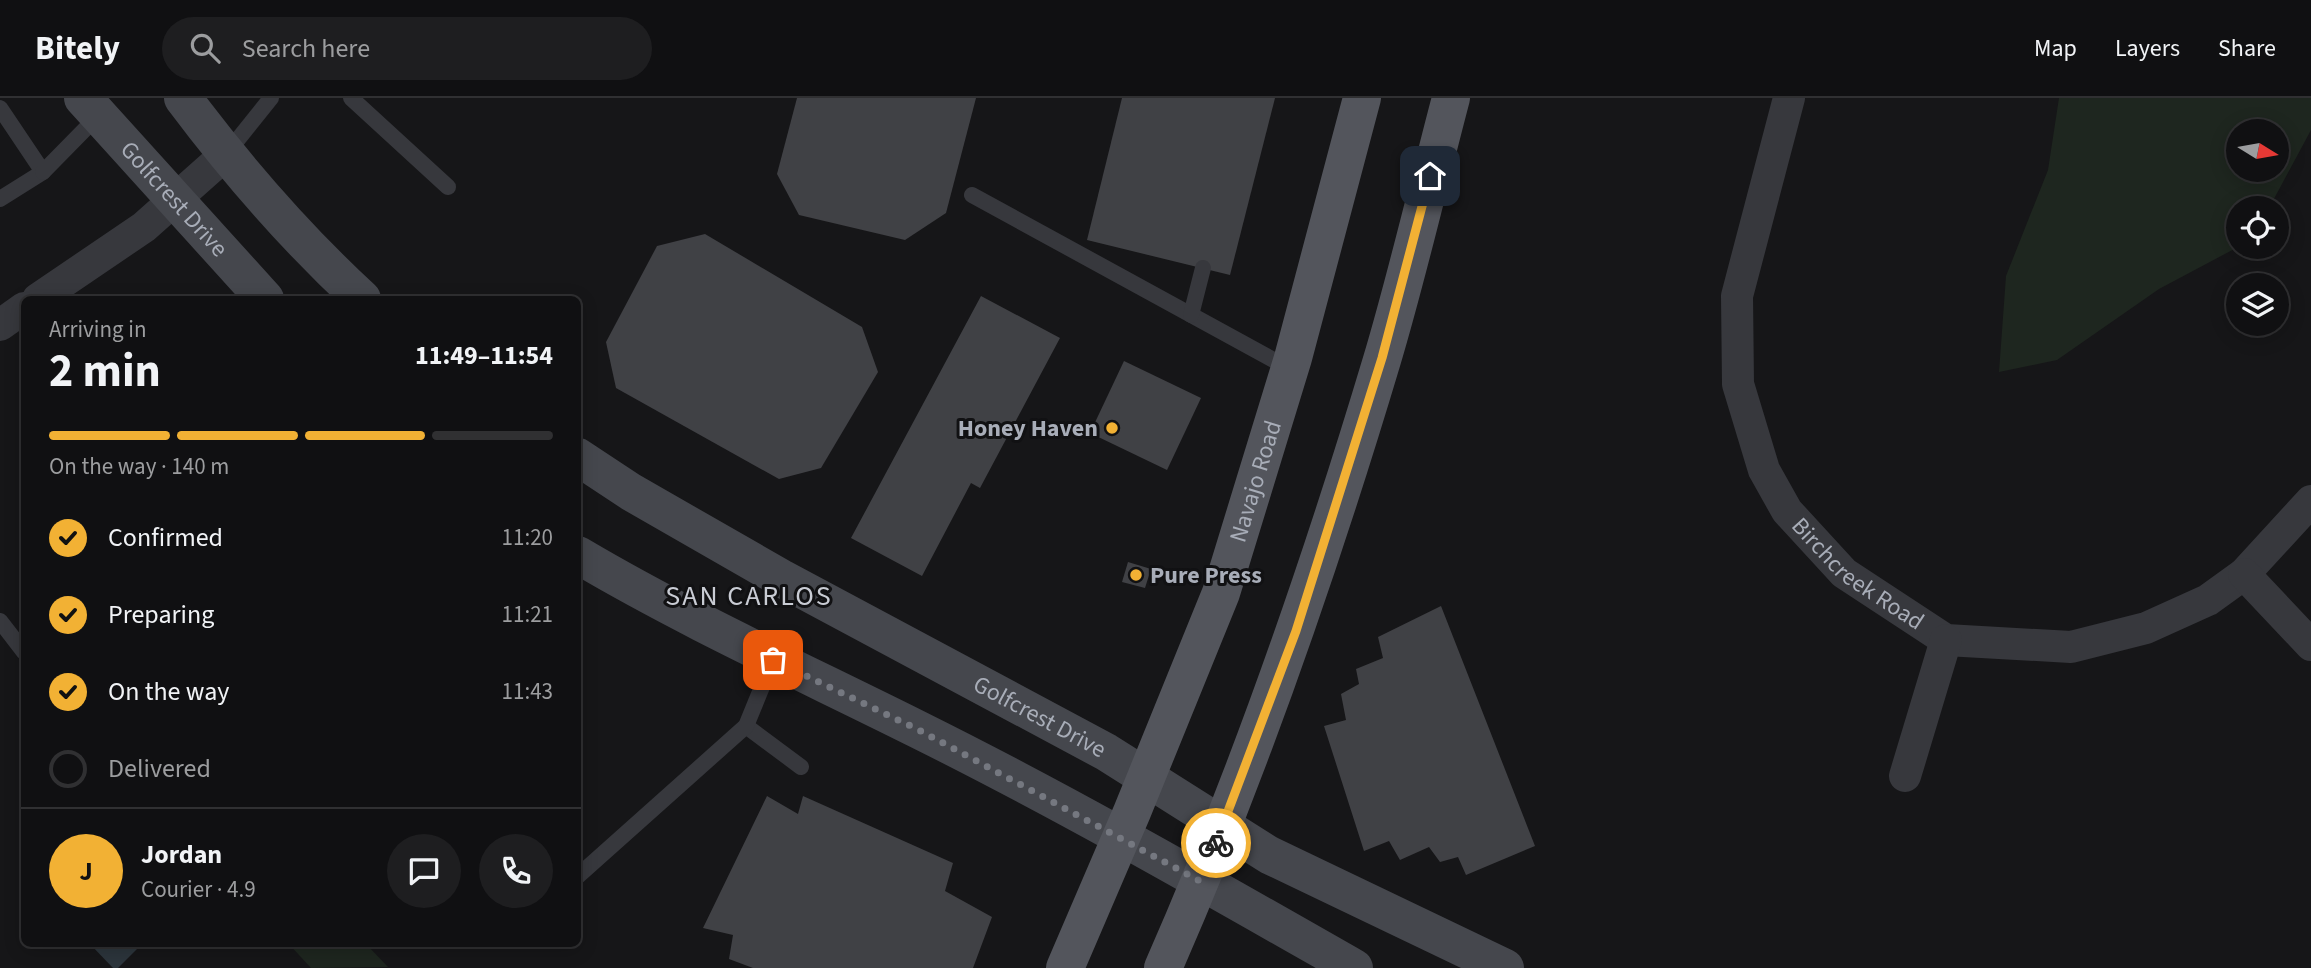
<!DOCTYPE html>
<html lang="en">
<head>
<meta charset="utf-8">
<style>
	:root { --surface:#101012; --page:#1e1e20; --text:#f1f3f6; --muted:#9c9d9f; --line:#303032; --accent:#f2b134 }
	body { margin:0; font-family:"Source Sans 3",sans-serif; background:var(--page); color:var(--text); height:100vh; display:flex; flex-direction:column; font-size:26px; white-space:nowrap }
	* { box-sizing:border-box; margin:0 }
	p { font-size:23px; color:var(--muted) }
	.icon { flex:none; width:38px; height:38px; fill:none; stroke:currentColor; stroke-width:2; stroke-linecap:round; stroke-linejoin:round }
	.map { position:relative; flex:1; overflow:hidden }
	.drawer { position:absolute; left:21px; top:198px; width:560px; height:651px; display:flex; flex-direction:column; background:var(--surface); border-radius:10px; box-shadow:0 4px 18px #0003,0 0 0 2px var(--line) }
	.drawer>* { flex:none }
	.needle { width:46px; rotate:101deg }
	.controls { position:absolute; left:2226px; top:21px; display:grid; gap:14px }
	.controls a { display:grid; place-items:center; width:63px; height:63px; border-radius:50%; background:var(--surface); box-shadow:0 4px 18px #0003,0 0 0 2px var(--line); font-size:35px }
	.pin { position:absolute; display:grid; place-items:center; width:60px; height:60px; color:#fff; margin:-30px; border-radius:14px; box-shadow:0 4px 10px #0006 }
	.courier { position:absolute; display:grid; place-items:center; width:70px; height:70px; margin:-35px; border:5px solid #f2b134; border-radius:50%; background:#fff; color:#222; box-shadow:0 2px 9px #0007 }
	.head em { font-style:normal; font-weight:700 }
	.head div { display:flex; flex-direction:column-reverse }
	.head { display:flex; align-items:center; justify-content:space-between; height:119px; padding:0 28px }
	h1 { font-size:46px; font-weight:700; line-height:52px }
	.bar { display:grid; grid-template-columns:repeat(4,1fr); gap:10px 7px; align-content:center; height:84px; padding:0 28px }
	.bar i { height:9px; border-radius:5px; background:var(--line) }
	.bar .selected { background:var(--accent) }
	.bar p { grid-column:span 4 }
	.line { display:flex; align-items:center; gap:18px; padding:0 28px; border-top:2px solid var(--line) }
	.line div { flex:1 }
	.round { display:grid; place-items:center; flex:none; width:74px; height:74px; border-radius:37px; background:var(--page) }
	ol { padding:0 28px; list-style:none }
	li { display:flex; align-items:center; gap:21px; height:77px }
	li p { margin-inline-start:auto }
	li .icon { padding:7px; border-radius:50%; background:var(--accent); color:#111; stroke-width:4 }
	li:last-child { color:var(--muted) }
	li i { width:38px; height:38px; border:4px solid var(--line); border-radius:50% }
	header { display:flex; align-items:center; gap:42px; box-sizing:border-box; height:98px; padding:0 35px; background:var(--surface); border-bottom:2px solid var(--line) }
	header strong { font-size:33px }
	nav { display:flex; gap:38px; margin-inline-start:auto; font-size:24px }
	.search { width:490px; height:63px; background:var(--page); display:flex; align-items:center; gap:18px; box-sizing:border-box; padding:0 24px; border-radius:38px; color:var(--muted); font-size:26px }
	.map>svg:first-child { display:block }
	.green { fill:#1e261f; fill-rule:evenodd }
	.water { fill:#2c353c }
	.building { fill:#404145 }
	.lines { fill:none; stroke-linecap:round; stroke-linejoin:round }
	.lane { stroke:#37383d; stroke-width:16 }
	.street { stroke:#37383d; stroke-width:32 }
	.secondary { stroke:#45474d; stroke-width:38 }
	.primary { stroke:#53555c; stroke-width:38 }
	.done { stroke:#757880; stroke-width:7; stroke-dasharray:0 12.6 }
	.route { stroke:#f2b134; stroke-width:9 }
	.poi-dot { fill:#f2b134; stroke:#111113; stroke-width:2.5 }
	.labels { text-anchor:middle; stroke-width:6; stroke-linejoin:round; paint-order:stroke }
	.street-label { font-size:24px; fill:#a8adb8; stroke:#111113 }
	.poi-label { font-size:24px; font-weight:bold; fill:#a8adb8; stroke:#111113; text-anchor:end }
	.quarter-label { font-size:28px; letter-spacing:2px; fill:#c9ccd4; stroke:#111113 }
</style>
</head>
<body>
<header>
<strong>Bitely</strong>
<div class="search"><svg class="icon" aria-label="search" viewBox="0 0 24 24"><circle cx="10" cy="10" r="6"/><path d="M15 15l6 6"/></svg>Search here</div>
<nav><a>Map</a><a>Layers</a><a>Share</a></nav>
</header>
<div class="map">
<svg width="2311" height="870" viewBox="0 0 2311 870">
	<rect width="100%" height="100%" fill="#161618"/>
	<!-- green -->
	<g class="green">
		<path d="M2059,0h252v32l-42,78h-31v39l-79,42 -102,71 -58,12 7,-96 42,-106zM2238,33h39v39h-39z"/>
		<path d="M288,845h77l23,24 -77,1z"/>
	</g>
	<!-- water -->
	<path class="water" d="M89,845h54l-25,25h-5z"/>
	<!-- building -->
	<g class="building">
		<path d="M797,0h179l-30,115 -41,27 -106,-25 -22,-41z"/>
		<path d="M1122,0h153l-45,177 -143,-35z"/>
		<path d="M705,136l157,93 16,45 -57,96 -42,11 -163,-91 -10,-46 51,-96z"/>
		<path d="M981,198l79,42 -80,150 -9,-5 -49,93 -71,-38z"/>
		<path d="M1124,263l77,37 -34,72 -77,-37z"/>
		<path d="M1128,464l23,7 -6,19 -23,-6z"/>
		<path d="M1441,508l94,240 -69,29 -8,-18 -18,5 -11,-15 -29,13 -11,-19 -25,10 -40,-125 22,-6 -5,-26 18,-10 -3,-15 27,-11 -5,-21z"/>
		<path d="M767,698l31,18 5,-18 150,67 -8,28 47,26 -19,51h-220l-24,-9 4,-24 -30,-7z"/>
	</g>
	<g class="lines">
		<!-- lane -->
		<g class="lane">
			<path d="M351,0l97,89"/>
			<path d="M0,10l43,64 -43,27"/>
			<path d="M227,55l44,-55"/>
			<path d="M43,74l55,-56"/>
			<path d="M972,97l318,174"/>
			<path d="M1191,217l12,-47"/>
			<path d="M0,523l24,31"/>
			<path d="M746,628l55,41"/>
			<path d="M578,778l168,-150 27,-66"/>
		</g>
		<!-- street -->
		<g class="street">
			<path id="s1" d="M1789,0l-52,198 1,88 26,86 23,41 57,62 102,67 125,7 75,-19 62,-28 36,-26 67,-73"/>
			<path d="M38,201l106,-72 81,-72"/>
			<path d="M0,227l24,-17"/>
			<path d="M2244,476l67,71"/>
			<path d="M1905,678l41,-136"/>
		</g>
		<!-- secondary -->
		<g class="secondary">
			<path id="s2" d="M83,0l182,201"/>
			<path d="M183,0c54,72 113,140 179,201"/>
			<path id="s3" d="M578,359l53,35 150,86 325,174 163,103 236,113"/>
			<path d="M578,457c110,65 225,117 339,174 149,74 293,157 437,239"/>
		</g>
		<!-- primary -->
		<g class="primary">
			<path id="s4" d="M1065,870l67,-156 89,-219 72,-235 69,-260"/>
			<path d="M1163,870c87,-198 157,-401 219,-608 26,-87 46,-175 69,-262"/>
		</g>
	</g>
	<g class="lines">
		<!-- done -->
		<path class="done" d="M773,562l144,69 283,152 16,-38"/>
		<!-- route -->
		<path class="route" d="M1216,745l80,-212 86,-273 48,-182"/>
	</g>
	<!-- markers -->
	<g class="poi-dot">
		<circle cx="1112" cy="330" r="7"/>
		<circle cx="1136" cy="477" r="7"/>
	</g>
	<g class="labels">
		<!-- street labels -->
		<g class="street-label">
			<text dy="8" stroke="none"><textPath href="#s2" startOffset="136">Golfcrest Drive</textPath></text>
			<text dy="8" stroke="none"><textPath href="#s4" startOffset="523">Navajo Road</textPath></text>
			<text dy="8" stroke="none"><textPath href="#s1" startOffset="525">Birchcreek Road</textPath></text>
			<text dy="8" stroke="none"><textPath href="#s3" startOffset="530">Golfcrest Drive</textPath></text>
		</g>
		<!-- poi labels -->
		<g class="poi-label">
			<text x="1098" y="338">Honey Haven</text>
			<text x="1150" y="485" text-anchor="start">Pure Press</text>
		</g>
		<!-- quarter labels -->
		<g class="quarter-label">
			<text x="749" y="507">SAN CARLOS</text>
		</g>
	</g>
</svg>
<div class="controls">
<a><svg class="needle" viewBox="-14 -14 28 28"><path d="M0-13l5 13h-10z" fill="#e53935"/><path d="M0 13l5-13h-10z" fill="#9c9d9f"/></svg></a>
<a><svg class="icon" aria-label="locate" viewBox="0 0 24 24"><circle cx="12" cy="12" r="6"/><path d="M12 2v4M12 18v4M2 12h4M18 12h4"/></svg></a>
<a><svg class="icon" aria-label="layers" viewBox="0 0 24 24"><path d="M12 4l9 5-9 5-9-5zM3 14l9 5 9-5"/></svg></a>
</div>
<div class="pin" style="left:773px;top:562px;background:#ea580c"><svg class="icon" aria-label="bag" viewBox="0 0 24 24"><path d="M5 8h14l-1 12H6zM9 8a3 3 0 0 1 6 0"/></svg></div>
<div class="pin" style="left:1430px;top:78px;background:#1f2937"><svg class="icon" aria-label="home" viewBox="0 0 24 24"><path d="M3 11l9-7 9 7M6 9v11h12V9"/></svg></div>
<div class="courier" style="left:1216px;top:745px"><svg class="icon" aria-label="bike" viewBox="0 0 24 24"><circle cx="6" cy="16" r="4"/><circle cx="18" cy="16" r="4"/><path d="M6 16l4-8h5l3 8M10 8l3 8H6M13 5h3"/></svg></div>
<section class="drawer">
<div class="head"><div><h1>2 min</h1><p>Arriving in</p></div><em>11:49–11:54</em></div>
<div class="bar"><i class="selected"></i><i class="selected"></i><i class="selected"></i><i></i><p>On the way · 140 m</p></div>
<ol>
<li><svg class="icon" aria-label="check" viewBox="0 0 24 24"><path d="M5 12l5 5 9-10"/></svg>Confirmed<p>11:20</p></li>
<li><svg class="icon" aria-label="check" viewBox="0 0 24 24"><path d="M5 12l5 5 9-10"/></svg>Preparing<p>11:21</p></li>
<li><svg class="icon" aria-label="check" viewBox="0 0 24 24"><path d="M5 12l5 5 9-10"/></svg>On the way<p>11:43</p></li>
<li><i></i>Delivered</li>
</ol>
<div class="line" style="height:126px"><b class="round" style="background:var(--accent);color:#111">J</b><div><b>Jordan</b><p>Courier · 4.9</p></div><a class="round"><svg class="icon" aria-label="chat" viewBox="0 0 24 24"><path d="M4 5h16v11H9l-5 4z"/></svg></a><a class="round"><svg class="icon" aria-label="phone" viewBox="0 0 24 24"><path d="M5 4h4l2 5-3 2q2 4 5 5l2-3 5 2v4C11 20 4 13 5 4z"/></svg></a></div>
</section>
</div>
</body>
</html>
